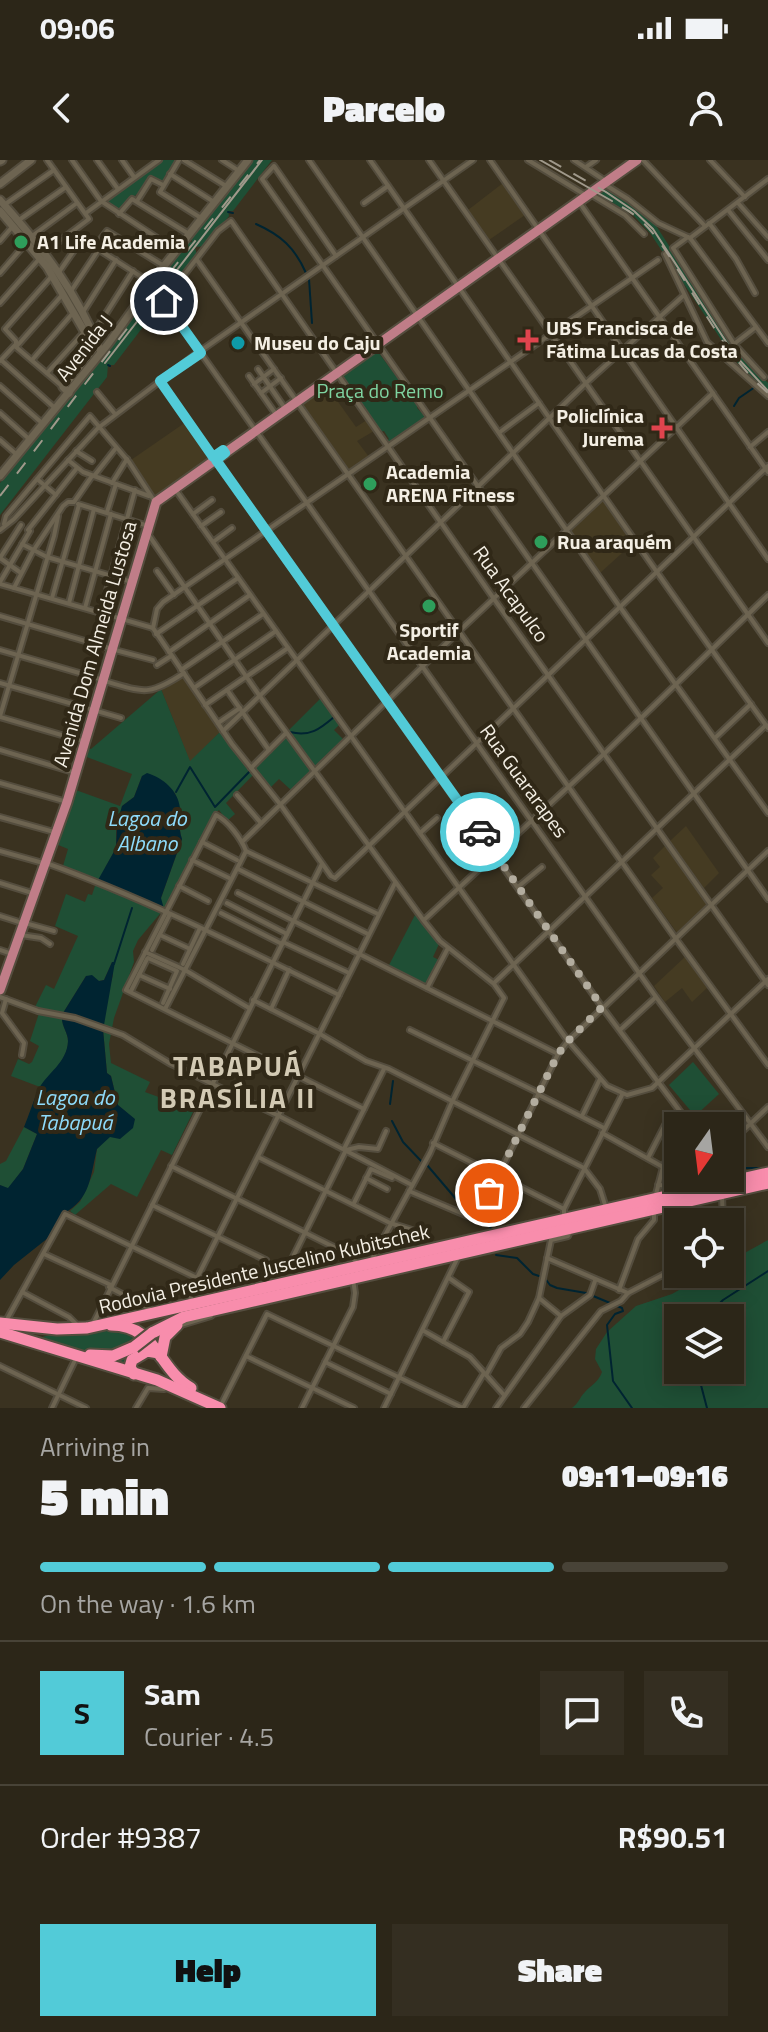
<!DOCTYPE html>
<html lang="en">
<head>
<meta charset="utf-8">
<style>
	:root { --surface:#2c2618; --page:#342e21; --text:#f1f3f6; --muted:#a6a5a2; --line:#484337; --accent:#52cbd8 }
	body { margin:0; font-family:"Titillium Web",sans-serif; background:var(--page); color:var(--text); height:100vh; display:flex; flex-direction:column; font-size:30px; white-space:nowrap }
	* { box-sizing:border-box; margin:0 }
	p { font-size:26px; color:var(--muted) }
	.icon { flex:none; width:44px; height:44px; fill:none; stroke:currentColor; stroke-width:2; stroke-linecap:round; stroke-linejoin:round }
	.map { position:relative; height:1248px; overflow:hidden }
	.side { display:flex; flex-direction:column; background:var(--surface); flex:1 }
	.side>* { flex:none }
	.needle { width:52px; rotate:194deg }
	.controls { position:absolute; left:664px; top:952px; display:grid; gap:16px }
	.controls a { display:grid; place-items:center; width:80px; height:80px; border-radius:0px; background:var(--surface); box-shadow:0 4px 20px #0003,0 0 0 2px var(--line); font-size:40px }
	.pin { position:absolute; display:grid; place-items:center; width:68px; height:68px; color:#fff; margin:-34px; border:4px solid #fff; border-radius:50%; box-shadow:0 2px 8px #0007 }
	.courier { position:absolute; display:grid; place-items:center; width:80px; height:80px; margin:-40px; border:6px solid #52cbd8; border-radius:50%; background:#fff; color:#222; box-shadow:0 2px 10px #0007 }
	.overview em { font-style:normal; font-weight:800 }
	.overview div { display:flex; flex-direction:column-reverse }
	.overview { display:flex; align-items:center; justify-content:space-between; height:136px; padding:0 40px }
	h1 { font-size:52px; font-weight:800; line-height:60px }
	.bar { display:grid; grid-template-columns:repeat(4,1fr); gap:12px 8px; align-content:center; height:96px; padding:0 40px }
	.bar i { height:10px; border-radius:6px; background:var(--line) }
	.bar .on { background:var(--accent) }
	.bar p { grid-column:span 4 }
	.line { display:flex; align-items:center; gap:20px; padding:0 40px; border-top:2px solid var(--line) }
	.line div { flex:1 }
	.round { display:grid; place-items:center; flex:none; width:84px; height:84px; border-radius:0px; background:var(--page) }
	.button { display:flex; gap:16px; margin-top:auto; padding:16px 40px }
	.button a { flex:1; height:92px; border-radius:0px; background:var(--accent); color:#111; font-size:32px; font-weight:800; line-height:92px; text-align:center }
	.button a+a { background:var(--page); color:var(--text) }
	.status { display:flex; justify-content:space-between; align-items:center; height:56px; padding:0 40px; background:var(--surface); direction:ltr }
	.status svg { height:22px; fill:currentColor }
	header { display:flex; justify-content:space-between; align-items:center; height:104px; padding:0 40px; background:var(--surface); font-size:36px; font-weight:800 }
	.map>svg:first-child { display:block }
	.built { fill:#453b22 }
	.green { fill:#1f4f35; fill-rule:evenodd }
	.water { fill:#002431 }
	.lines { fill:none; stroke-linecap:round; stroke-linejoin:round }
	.stream { stroke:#002431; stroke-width:2 }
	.street-casing { stroke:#544d3e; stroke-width:8 }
	.secondary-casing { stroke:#544d3e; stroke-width:11 }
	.primary-casing { stroke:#544d3e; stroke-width:13 }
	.highway-casing { stroke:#544d3e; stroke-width:15 }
	.street { stroke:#6d6451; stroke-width:4 }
	.secondary { stroke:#6d6451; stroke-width:7 }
	.primary { stroke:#c07d88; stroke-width:9 }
	.highway { stroke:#f88dac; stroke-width:11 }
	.tram { stroke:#a0998b; stroke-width:2 }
	.rail { stroke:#a0998b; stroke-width:2; stroke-dasharray:14 14; stroke-linecap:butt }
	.highway-bridge-casing { stroke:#544d3e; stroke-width:15; stroke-linecap:butt }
	.highway-bridge { stroke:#f88dac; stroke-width:11 }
	.done { stroke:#b3ad9f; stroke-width:8; stroke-dasharray:0 14.4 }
	.route { stroke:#52cbd8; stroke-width:10 }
	.leisure-dot { fill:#2e9e5b; stroke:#302817; stroke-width:3 }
	.health-dot { fill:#e0444e; stroke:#302817; stroke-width:3 }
	.culture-dot { fill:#0f9aa8; stroke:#302817; stroke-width:3 }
	.labels { text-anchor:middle; stroke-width:8; stroke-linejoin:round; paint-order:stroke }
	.poi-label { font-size:20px; font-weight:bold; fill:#f4efe4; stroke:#302817; text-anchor:start }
	.street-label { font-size:20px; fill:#f4efe4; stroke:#302817 }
	.park-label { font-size:20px; fill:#7fd4a1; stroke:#302817 }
	.water-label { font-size:22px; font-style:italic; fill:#8edbfb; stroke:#302817 }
	.district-label { font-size:28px; font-weight:bold; letter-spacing:2px; fill:#d3cab4; stroke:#302817 }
</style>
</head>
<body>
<div class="status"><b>09:06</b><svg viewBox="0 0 49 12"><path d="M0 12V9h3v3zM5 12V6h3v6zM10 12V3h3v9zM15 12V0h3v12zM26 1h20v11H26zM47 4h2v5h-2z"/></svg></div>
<header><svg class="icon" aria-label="back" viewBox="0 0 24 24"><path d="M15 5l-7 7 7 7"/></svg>Parcelo<svg class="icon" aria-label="person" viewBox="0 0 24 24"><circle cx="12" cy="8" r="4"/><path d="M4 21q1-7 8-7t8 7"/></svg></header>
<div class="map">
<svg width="768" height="1248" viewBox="0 0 768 1248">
	<rect width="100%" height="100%" fill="#3a3220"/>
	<!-- built -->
	<g class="built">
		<path d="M503,23l22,32 -36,25 -21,-30z"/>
		<path d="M326,225l30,42 11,-7 7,11 -17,10 12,16 -19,14 -48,-66 19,-14 -1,-2z"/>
		<path d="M186,262l24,35 -57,40 -22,-37z"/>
		<path d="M604,340l28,44 -32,29 -29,-42z"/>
		<path d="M183,516l37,56 -30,30 -29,-73z"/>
		<path d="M686,666l33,47 -15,15 -34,-47z"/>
		<path d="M666,685l42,59 -30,30 -26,-36 11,-10 -12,-13 9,-8 -7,-9z"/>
		<path d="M686,796l22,31 -16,15 -10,-14 -17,14 -11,-16z"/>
	</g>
	<!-- green -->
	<g class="green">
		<path d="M161,0h17l-15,24 -11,-6c-10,14 -22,20 -33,34l-15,-10z"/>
		<path d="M250,0h22l-39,51h-5l1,5 -23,30 -11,1 2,9 -83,109h-6l-1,12 -107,138v-32l186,-240 6,-1 -1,-6z"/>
		<path d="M604,27l31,18 20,19 76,118 37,41v12l-34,-36 -84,-126 -17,-18 -37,-22z"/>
		<path d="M376,189l42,57 -1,2 9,9 -36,27 -4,-3 3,-2 -5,-8 -4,1 -39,-56z"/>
		<path d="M161,529l29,72 30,-29 33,43 -27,28 9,11 -8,7 -8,-11 -6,5 -49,94 -26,31 -5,11 1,11 -20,56 -5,26 2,19 39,19 -5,10 49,18 -22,45 -11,-5 -24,47 -26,-13 -36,31 -5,-4 10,-9 14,-30 3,-23 7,-9 31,-20 -17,-15 -7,-29 -4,-3 -4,-44 -41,-13c0,9 3,12 5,19 6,19 -16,40 -27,52l-29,-11 7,-17 11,5 3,-2 7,-16 -9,-5 10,-31 -5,-3 11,-22 8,4 24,-53 -23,-10 11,-32 19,8 3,-8 4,1 5,-15 -34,-14 5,-17 -12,-5 17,-55 47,17 12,-32 -48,-18 2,-8 5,1zM142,616l33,17c6,16 2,31 7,46l-21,59 -56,-30 11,-20v-17l6,-25 12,-9zM112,802l1,13 -6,22 -44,16 23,-37 13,5 5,-1z"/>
		<path d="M321,538l18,27 -5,5 9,9 -28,27 -26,-36z"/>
		<path d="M284,574l27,36 -20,20 -12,-11 -9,9 -18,-23z"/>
		<path d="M415,755l24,29 -6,13 6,3 -12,25 -39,-18z"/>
		<path d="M693,902l26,32 -24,22 -26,-31z"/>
		<path d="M24,967l13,7 -14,35 -15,20 -8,-4v-21l6,-3z"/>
		<path d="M768,1080v168h-196c7,-5 7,-10 13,-16 6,-7 13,-9 17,-20l-7,-13 1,-10 11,-17 29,-26 36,-12 35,-20h23v-13zM678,1158h52v52h-52z"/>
		<path d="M0,1167l129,2 23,20 -24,17 -43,-10 42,-7 -36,5 -53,-16 12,-3 -50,-6z"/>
	</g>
	<!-- water -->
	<g class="water">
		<path d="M147,613c16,5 31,17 33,35 1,11 -2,20 2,31l-21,59 3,11 -66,-29 18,-32 1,-24 5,-18 12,-9 8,-21z"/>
		<path d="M112,802h3l-11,63 -41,-12 23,-37 6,-1 7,6 5,-1z"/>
		<path d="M62,856l41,13 4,44 4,3 7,29 17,14 -2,9 -13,11 -10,-2 -13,12c-7,28 -6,50 -34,65l-10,20 -39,31 -14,15v-95l8,3 15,-19 14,-35 -13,-7c5,-12 9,-25 14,-37 9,-17 29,-27 30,-49 0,-9 -7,-15 -6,-25z"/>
	</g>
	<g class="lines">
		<!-- stream -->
		<g class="stream">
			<path d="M0,46l19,23"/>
			<path d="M228,52l5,1"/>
			<path d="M256,64c25,11 39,24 50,49"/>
			<path d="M309,119l3,44"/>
			<path d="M108,205l2,1"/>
			<path d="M766,218h2"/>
			<path d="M734,246l5,-8 16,-11"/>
			<path d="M290,572c20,5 30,-3 44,-15"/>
			<path d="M256,606l23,-24"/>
			<path d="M176,632l14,-25 25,40 35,-36"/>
			<path d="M114,804l18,-56"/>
			<path d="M390,944l3,-23"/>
			<path d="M392,961l11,21 20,21"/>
			<path d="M427,1005l29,34"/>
			<path d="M734,1013l9,-5h20"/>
			<path d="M458,1041l27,18 7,11"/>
			<path d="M496,1095l21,3 16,16 6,2"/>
			<path d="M544,1117l6,8 7,3 29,5 36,15 1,3 -8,3 -8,11 6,56 19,27"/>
			<path d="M705,1158l18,-18 45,-29"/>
			<path d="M697,1210l10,38"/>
		</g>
		<defs>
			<g id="street">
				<path d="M72,0l29,41 76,50"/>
				<path d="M97,0l21,29"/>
				<path d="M122,0l12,17"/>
				<path d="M179,0l-19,32 41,26"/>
				<path d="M184,0l42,26"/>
				<path d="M222,0l17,11"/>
				<path d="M309,0l311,447 148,206"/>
				<path d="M370,0c133,189 262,381 398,568"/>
				<path d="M429,0l339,483"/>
				<path d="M490,0l278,399"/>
				<path d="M528,0l59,36"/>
				<path d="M574,0l30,20"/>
				<path d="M643,0l62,66"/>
				<path d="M710,0l35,37"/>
				<path d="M586,7l10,-7"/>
				<path d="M170,14l44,28"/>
				<path d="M604,24l24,15 30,24 32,15 78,105"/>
				<path d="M592,35l33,20 19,19"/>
				<path d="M137,41l14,-22 12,6"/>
				<path d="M579,42l189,270"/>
				<path d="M364,43l24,-17"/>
				<path d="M738,43l30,34"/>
				<path d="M4,45l50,-35"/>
				<path d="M728,50l40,50"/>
				<path d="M86,53l73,-53"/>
				<path d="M119,54l13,-15 57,35"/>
				<path d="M19,60l47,-33"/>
				<path d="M709,63l27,36 19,34"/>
				<path d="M32,76l45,-33"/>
				<path d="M688,77l-15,11 61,96 30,33"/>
				<path d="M690,78l78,-59"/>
				<path d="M0,81l13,-15"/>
				<path d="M95,87l12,-16 57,35"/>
				<path d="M45,92l44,-33 -42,-59"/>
				<path d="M665,94l42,88 61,54"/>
				<path d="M336,96l-62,-90 -12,13 506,720"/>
				<path d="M197,100l98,139"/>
				<path d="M59,112l23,-33 69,44"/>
				<path d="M0,113l27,-31"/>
				<path d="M51,117l-46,52 11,12v6l47,40"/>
				<path d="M71,131l28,-42"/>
				<path d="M0,143l40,-45"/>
				<path d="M83,152l33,-52"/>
				<path d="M93,174l40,-63"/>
				<path d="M734,184l22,-17"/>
				<path d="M16,187l47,-53"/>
				<path d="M1,200l55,49"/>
				<path d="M32,200l40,-46"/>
				<path d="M0,201l15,-16"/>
				<path d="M258,209l26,38"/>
				<path d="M47,213l38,-42"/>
				<path d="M249,216l26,37"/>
				<path d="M160,221l53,76"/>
				<path d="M254,224l20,-15"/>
				<path d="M0,226l43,38"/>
				<path d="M97,232l18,22"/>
				<path d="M261,233l20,-15"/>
				<path d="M297,242l379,537 92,126"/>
				<path d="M0,253l29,26"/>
				<path d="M500,272l39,-29"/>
				<path d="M0,280l16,14"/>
				<path d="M750,287l18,-15"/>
				<path d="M76,291l16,10"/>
				<path d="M68,300l15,12 66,24"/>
				<path d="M216,301l386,546 89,119"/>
				<path d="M94,316l22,-28"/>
				<path d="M37,319l19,16"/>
				<path d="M112,323l15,-24"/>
				<path d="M175,329l393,552 39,45 20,9 25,-7 116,-109"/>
				<path d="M78,344l67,21"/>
				<path d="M107,352l9,-28"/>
				<path d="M193,354l19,-14"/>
				<path d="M4,364l2,-8 84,-100 39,46 24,37"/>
				<path d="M21,365l-21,33 21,15"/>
				<path d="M201,366l20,-14"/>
				<path d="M0,370l14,-11 84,-91 98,-74 277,-194"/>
				<path d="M28,370l49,-62"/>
				<path d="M148,374l111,161 165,226 16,20 54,43 10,14 -52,104 -22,51 -59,108"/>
				<path d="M213,382l19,-14"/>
				<path d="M22,384l25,13 85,25"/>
				<path d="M157,411l17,24"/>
				<path d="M0,422l30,-51"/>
				<path d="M0,424l153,44 79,116 48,60 51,72 4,2 433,-412"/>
				<path d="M14,428l19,-37 30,-45 5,-4h6l18,-26"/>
				<path d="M106,434l29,-104"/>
				<path d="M52,438l27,-93"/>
				<path d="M69,443l25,-94"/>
				<path d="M85,448l26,-94"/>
				<path d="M0,456l109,32"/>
				<path d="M153,468l4,-19 6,-7 495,-342"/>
				<path d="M156,474l82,-56"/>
				<path d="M0,490l100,29"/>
				<path d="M115,490l38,10"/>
				<path d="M169,492l81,-57"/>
				<path d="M157,505l14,-9"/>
				<path d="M181,510l82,-56"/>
				<path d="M104,521c40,11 44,16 80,-8"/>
				<path d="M0,523l121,35"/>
				<path d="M194,528l82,-57"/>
				<path d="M227,530l42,60"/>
				<path d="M205,545l83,-57"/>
				<path d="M0,556l54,-180 4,-20"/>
				<path d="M0,557l82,24"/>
				<path d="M218,563l22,-15"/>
				<path d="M223,571l363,-348 97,-87"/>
				<path d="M715,578l36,-34"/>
				<path d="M0,590l73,22"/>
				<path d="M251,608l35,-35"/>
				<path d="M0,623l67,19"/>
				<path d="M237,635l24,28"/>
				<path d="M0,657l54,15"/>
				<path d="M420,673l17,-15"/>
				<path d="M243,681l215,-209 255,-239"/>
				<path d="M202,682l35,18"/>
				<path d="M0,691l43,12"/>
				<path d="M192,700l37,18"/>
				<path d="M46,703c101,36 197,85 293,132"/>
				<path d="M238,709l130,65"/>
				<path d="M0,723l32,10"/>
				<path d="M179,726l29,15"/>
				<path d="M519,726l23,-19"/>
				<path d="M238,733l320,161"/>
				<path d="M227,743l60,31"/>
				<path d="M221,753l61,31"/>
				<path d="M0,756l22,7"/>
				<path d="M424,760l181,-167 163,-158"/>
				<path d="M25,763l29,8"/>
				<path d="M21,775l20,3 9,6"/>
				<path d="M160,775l30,14"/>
				<path d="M283,782l66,31"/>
				<path d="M0,790l12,4"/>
				<path d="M152,790l18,-36"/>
				<path d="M145,792l40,18 64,38"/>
				<path d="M148,798l29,13 -14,32"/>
				<path d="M183,804l17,-36"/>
				<path d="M139,815l31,14"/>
				<path d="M494,823l272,-258"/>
				<path d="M768,825l-274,-386 -254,-365 -9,-13 -13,10 -54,70 492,696 112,150"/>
				<path d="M427,828l21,-40"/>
				<path d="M131,831l16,-32"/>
				<path d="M0,837l38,14 37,7 48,17 48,29 108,52 133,69"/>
				<path d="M6,839l-4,14 22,30 -2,12"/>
				<path d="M253,840l67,34 46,27 23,8 195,99 16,21 6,19"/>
				<path d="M165,849l81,-158"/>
				<path d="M271,849l18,-39"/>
				<path d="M410,870l129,63"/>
				<path d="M620,870l36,-33"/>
				<path d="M539,935l65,33"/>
				<path d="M364,949l-238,-119 90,-175c12,6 25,23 30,36l132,63"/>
				<path d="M582,956l18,-37"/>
				<path d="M602,973l61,34"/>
				<path d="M433,983l131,66v8"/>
				<path d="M730,983l38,-36"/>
				<path d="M344,989l40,-80"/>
				<path d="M258,997l132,66 22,7"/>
				<path d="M648,998l18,-35"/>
				<path d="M171,1006l179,89 9,10"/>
				<path d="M498,1016l60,-122 10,-13 200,-190"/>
				<path d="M366,1018l21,11"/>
				<path d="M658,1025l17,1 8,-8"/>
				<path d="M409,1031l59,25"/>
				<path d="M722,1036l1,26"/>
				<path d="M655,1038l8,-31 15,-30"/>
				<path d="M354,1043l17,-34 21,9"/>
				<path d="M152,1045l114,55"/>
				<path d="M483,1045l6,-12 9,1 9,-14"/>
				<path d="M564,1049l58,-114"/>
				<path d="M44,1094l67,31"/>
				<path d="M547,1098l81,35"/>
				<path d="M286,1111l60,-121 13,-3 19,2 8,-18"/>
				<path d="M109,1127l41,22"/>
				<path d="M619,1130l19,-51 16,-19v-10"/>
				<path d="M22,1132l47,25 10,10"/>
				<path d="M539,1138l22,18"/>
				<path d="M189,1144l8,-26 198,-395"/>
				<path d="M6,1161l59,-107 132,64"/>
				<path d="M93,1164l229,-460"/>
				<path d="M181,1165l30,-9"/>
				<path d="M424,1171l46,26 34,38"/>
				<path d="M443,1182l26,-50 -20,-14"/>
				<path d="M246,1196l108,52"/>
				<path d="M325,1202l66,32"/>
				<path d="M0,1206l86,42"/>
				<path d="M486,1215l15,-27 19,-14 8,-12 11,-24 12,-58 17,-4 2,-5"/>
				<path d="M222,1243l45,-89 196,94"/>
				<path d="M52,1248l25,-52"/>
				<path d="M136,1248l12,-20 16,1"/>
				<path d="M302,1248l51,-101 2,-14 -2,-14"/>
				<path d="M384,1248l74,-151"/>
				<path d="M463,1248l21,-35"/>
				<path d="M496,1248l65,-92 29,-21 5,-14"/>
				<path d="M524,1248l77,-97 20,-10 7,-8 50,-26"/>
			</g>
			<g id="secondary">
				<path d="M0,1l2,-1"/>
				<path d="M0,24l31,-24"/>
				<path d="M0,40c42,47 78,94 101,152"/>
				<path d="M0,51l47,56 47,81 -31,39 6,6"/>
				<path d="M0,316l108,-132 56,-78 84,-106"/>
			</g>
			<path id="primary" d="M0,830l67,-188 89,-300 481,-342"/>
			<g id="highway">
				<path d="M0,1163l57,6 30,-1 681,-155"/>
				<path d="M111,1165c46,0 46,43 80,63"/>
				<path d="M0,1172l157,48 63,28"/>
				<path d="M152,1173l32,-16 584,-134"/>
				<path d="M90,1195l23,1 21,-9"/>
				<path d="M161,1197l4,-20 12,-12"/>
				<path d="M134,1214l-4,-7 2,-7 15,-9 12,2"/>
			</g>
		</defs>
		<!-- street casing -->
		<use href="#street" class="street-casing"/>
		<!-- secondary casing -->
		<use href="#secondary" class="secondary-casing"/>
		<!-- primary casing -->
		<use href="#primary" class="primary-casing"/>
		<!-- highway casing -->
		<use href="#highway" class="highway-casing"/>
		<!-- street -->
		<use href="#street" class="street"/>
		<!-- secondary -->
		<use href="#secondary" class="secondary"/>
		<!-- primary -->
		<use href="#primary" class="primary"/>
		<!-- highway -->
		<use href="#highway" class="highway"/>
		<!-- tram -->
		<g class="tram">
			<path d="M540,0l72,41"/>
			<path d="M606,32l28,19 19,18 81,125 34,37"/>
			<path d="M105,203l157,-203"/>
		</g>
		<!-- rail -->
		<g class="rail">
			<path d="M549,0l57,32"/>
			<path d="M622,47c28,15 44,44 61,71 25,40 49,84 85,115"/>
			<path d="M0,336l167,-220 93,-116"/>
		</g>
		<defs>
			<path id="highway-bridge" d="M134,1187l18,-14"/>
		</defs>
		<!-- highway-bridge casing -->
		<use href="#highway-bridge" class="highway-bridge-casing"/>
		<!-- highway-bridge -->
		<use href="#highway-bridge" class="highway-bridge"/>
	</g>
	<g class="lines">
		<!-- done -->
		<path class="done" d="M480,672l122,175 -34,34 -10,13 -60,122 9,4 -9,14 -9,-1"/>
		<!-- route -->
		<path class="route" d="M164,141l37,52 -41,28 53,76 10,-7 2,3 -9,7 264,372"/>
	</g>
	<!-- markers -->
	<g class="leisure-dot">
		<circle cx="21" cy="82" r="8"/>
		<circle cx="370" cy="324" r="8"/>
		<circle cx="541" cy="382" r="8"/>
		<circle cx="429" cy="446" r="8"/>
	</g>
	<g class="health-dot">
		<path d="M524 168h8v8h8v8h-8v8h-8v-8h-8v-8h8z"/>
		<path d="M658 256h8v8h8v8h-8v8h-8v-8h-8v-8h8z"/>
	</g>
	<circle class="culture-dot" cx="238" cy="183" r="8"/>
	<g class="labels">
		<!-- poi labels -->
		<g class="poi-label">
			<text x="37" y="89">A1 Life Academia</text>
			<text x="546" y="175">UBS Francisca de<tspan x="546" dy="23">Fátima Lucas da Costa</tspan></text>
			<text x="254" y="190">Museu do Caju</text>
			<text x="644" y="263" text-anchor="end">Policlínica<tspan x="644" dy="23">Jurema</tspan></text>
			<text x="386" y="319">Academia<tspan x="386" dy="23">ARENA Fitness</tspan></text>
			<text x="557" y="389">Rua araquém</text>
			<text x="429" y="477" text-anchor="middle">Sportif<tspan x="429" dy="23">Academia</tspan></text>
		</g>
		<!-- street labels -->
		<g class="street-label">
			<text transform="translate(84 188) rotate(-52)" y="7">Avenida J</text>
			<text transform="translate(511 434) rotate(54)" y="7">Rua Acapulco</text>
			<text transform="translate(95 484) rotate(-74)" y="7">Avenida Dom Almeida Lustosa</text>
			<text transform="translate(524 621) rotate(54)" y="7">Rua Guararapes</text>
			<text transform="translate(264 1109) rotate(-13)" y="7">Rodovia Presidente Juscelino Kubitschek</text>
		</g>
		<!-- park labels -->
		<g class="park-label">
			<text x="380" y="238">Praça do Remo</text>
		</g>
		<!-- water labels -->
		<g class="water-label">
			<text x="147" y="666">Lagoa do<tspan x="147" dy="25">Albano</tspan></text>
			<text x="75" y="945">Lagoa do<tspan x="75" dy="25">Tabapuá</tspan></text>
		</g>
		<!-- district labels -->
		<g class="district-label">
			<text x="238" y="916">TABAPUÁ<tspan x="238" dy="32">BRASÍLIA II</tspan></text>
		</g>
	</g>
</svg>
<div class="controls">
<a><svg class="needle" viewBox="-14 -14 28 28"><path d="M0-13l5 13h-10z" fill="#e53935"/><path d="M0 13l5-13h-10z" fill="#a6a5a2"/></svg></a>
<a><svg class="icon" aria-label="locate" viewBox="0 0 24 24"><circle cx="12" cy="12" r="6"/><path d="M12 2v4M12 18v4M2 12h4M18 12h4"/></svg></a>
<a><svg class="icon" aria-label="layers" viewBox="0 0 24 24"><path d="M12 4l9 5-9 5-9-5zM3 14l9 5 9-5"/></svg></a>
</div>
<div class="pin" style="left:489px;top:1033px;background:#ea580c"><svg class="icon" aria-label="bag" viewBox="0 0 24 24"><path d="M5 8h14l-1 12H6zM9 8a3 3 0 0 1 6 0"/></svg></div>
<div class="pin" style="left:164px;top:141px;background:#1f2937"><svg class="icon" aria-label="home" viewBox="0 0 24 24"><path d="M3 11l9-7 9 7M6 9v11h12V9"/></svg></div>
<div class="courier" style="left:480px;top:672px"><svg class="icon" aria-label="car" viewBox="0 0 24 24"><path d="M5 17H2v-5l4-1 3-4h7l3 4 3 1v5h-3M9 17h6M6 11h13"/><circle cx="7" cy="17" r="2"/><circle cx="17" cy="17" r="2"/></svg></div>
</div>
<section class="side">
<div class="overview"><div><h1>5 min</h1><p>Arriving in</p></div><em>09:11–09:16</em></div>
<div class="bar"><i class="on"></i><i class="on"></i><i class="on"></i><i></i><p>On the way · 1.6 km</p></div>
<div class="line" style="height:144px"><b class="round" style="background:var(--accent);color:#111">S</b><div><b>Sam</b><p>Courier · 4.5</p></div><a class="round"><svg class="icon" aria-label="chat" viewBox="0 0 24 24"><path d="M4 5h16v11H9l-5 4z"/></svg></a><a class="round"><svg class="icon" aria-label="phone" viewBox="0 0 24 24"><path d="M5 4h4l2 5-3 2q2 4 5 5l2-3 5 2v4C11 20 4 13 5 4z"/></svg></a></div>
<div class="line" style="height:104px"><div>Order #9387</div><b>R$90.51</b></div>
<div class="button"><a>Help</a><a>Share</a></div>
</section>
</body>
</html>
